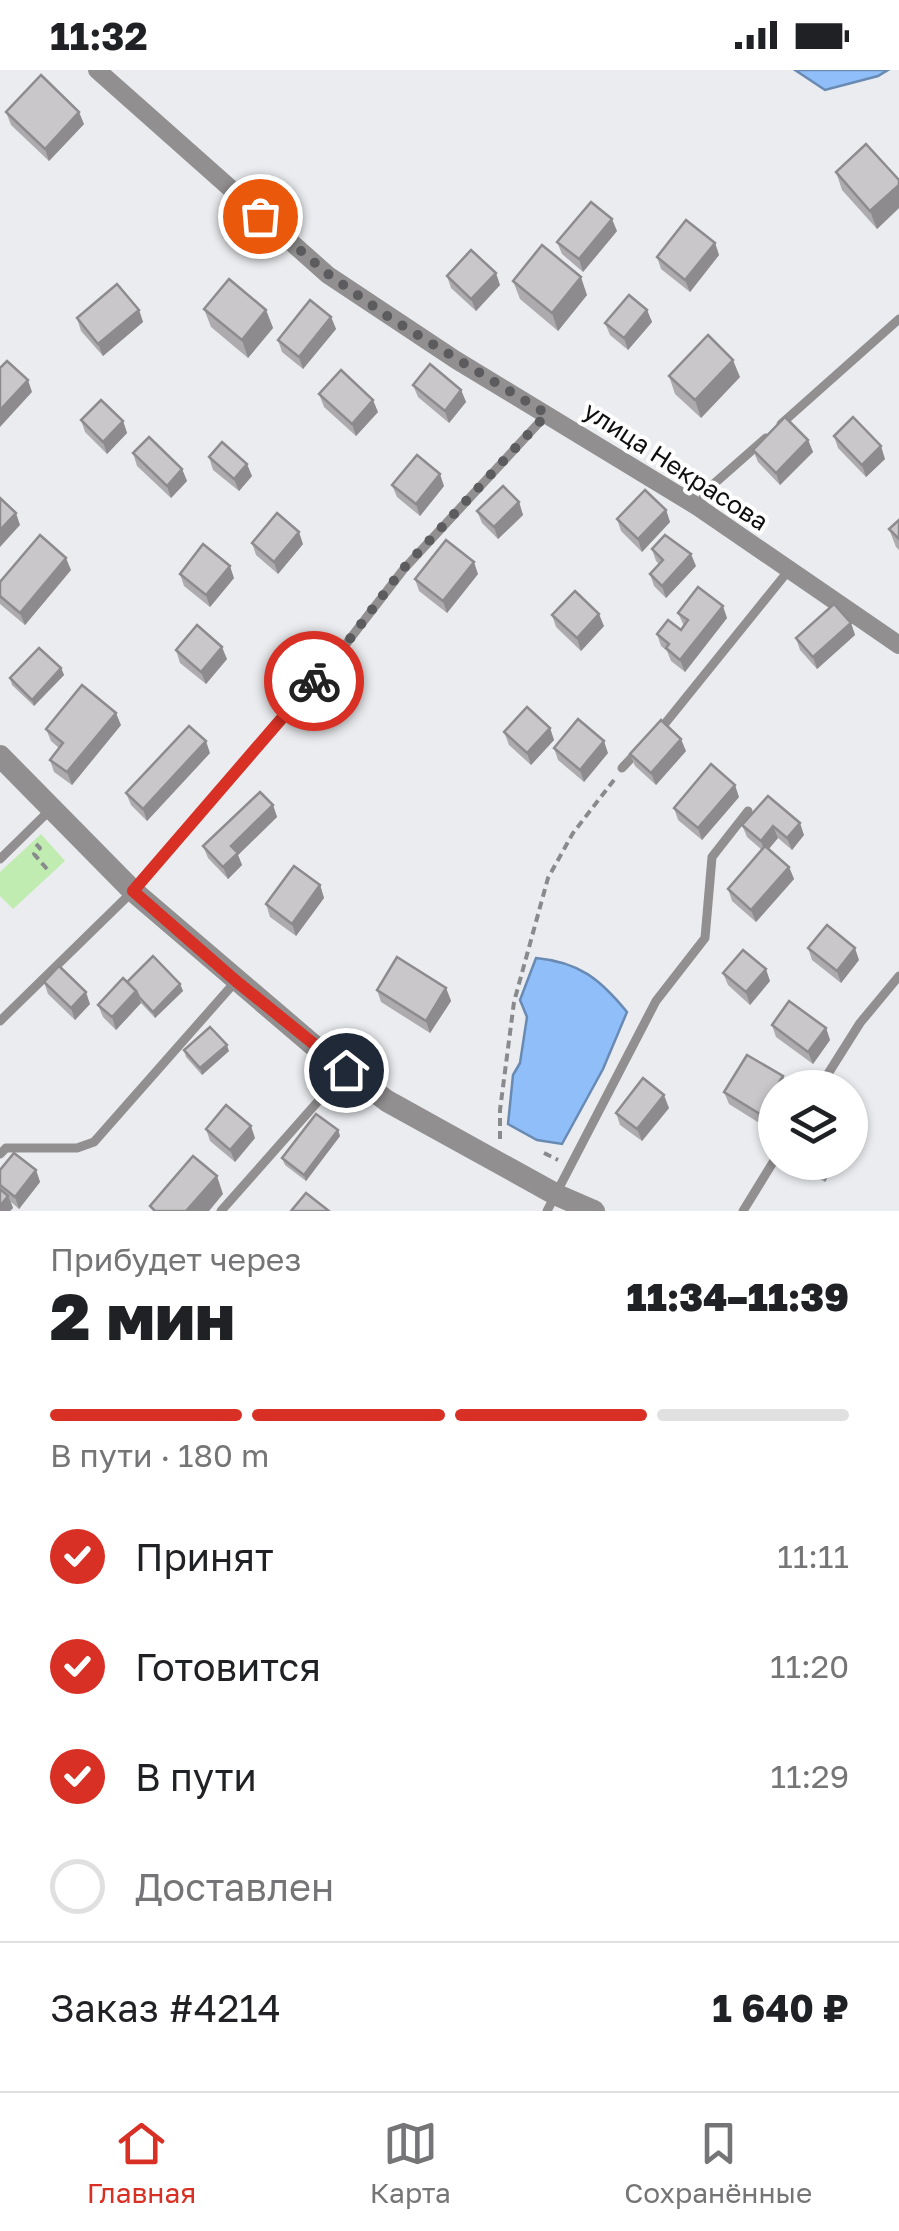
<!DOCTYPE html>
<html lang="ru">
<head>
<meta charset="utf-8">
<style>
	:root { --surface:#fff; --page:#f2f2f2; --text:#202124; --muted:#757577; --line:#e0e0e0; --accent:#d93025 }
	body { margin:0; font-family:"Golos Text",sans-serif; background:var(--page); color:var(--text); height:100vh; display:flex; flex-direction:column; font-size:38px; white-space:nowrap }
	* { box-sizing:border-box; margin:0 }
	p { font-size:32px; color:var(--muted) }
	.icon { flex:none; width:55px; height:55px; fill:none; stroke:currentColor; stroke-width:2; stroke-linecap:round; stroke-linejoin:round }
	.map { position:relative; height:1141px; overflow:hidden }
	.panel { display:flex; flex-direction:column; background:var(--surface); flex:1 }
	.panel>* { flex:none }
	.tools { position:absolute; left:758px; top:1000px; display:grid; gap:20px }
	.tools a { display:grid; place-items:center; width:110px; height:110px; border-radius:50%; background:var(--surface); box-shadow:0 2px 8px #0004; font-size:50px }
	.pin { position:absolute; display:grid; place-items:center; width:85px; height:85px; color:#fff; margin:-42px; border:5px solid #fff; border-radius:50%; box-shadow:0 2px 10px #0007 }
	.courier { position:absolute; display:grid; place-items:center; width:100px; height:100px; margin:-50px; border:8px solid #d93025; border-radius:50%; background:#fff; color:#222; box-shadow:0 2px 12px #0007 }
	.headline em { font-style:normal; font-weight:800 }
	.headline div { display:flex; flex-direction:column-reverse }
	.headline { display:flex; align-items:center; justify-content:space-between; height:170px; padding:0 50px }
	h1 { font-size:65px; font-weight:800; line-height:75px }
	.bar { display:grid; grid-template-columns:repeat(4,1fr); gap:15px 10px; align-content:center; height:120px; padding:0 50px }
	.bar i { height:12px; border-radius:8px; background:var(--line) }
	.bar .current { background:var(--accent) }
	.bar p { grid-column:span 4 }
	.line { display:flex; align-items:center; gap:25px; padding:0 50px; border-top:2px solid var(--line) }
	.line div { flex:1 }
	ol { padding:0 50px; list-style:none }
	li { display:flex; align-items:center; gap:30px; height:110px }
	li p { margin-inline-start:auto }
	li .icon { padding:10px; border-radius:50%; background:var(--accent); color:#fff; stroke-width:4 }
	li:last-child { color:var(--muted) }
	li i { width:55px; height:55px; border:5px solid var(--line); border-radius:50% }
	.status { display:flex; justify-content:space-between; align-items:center; height:70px; padding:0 50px; background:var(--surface); direction:ltr }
	.status svg { height:28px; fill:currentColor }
	.dock { display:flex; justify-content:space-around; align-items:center; height:140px; border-top:2px solid var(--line); background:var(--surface); font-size:28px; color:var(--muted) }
	.dock a { display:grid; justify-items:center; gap:5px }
	.dock .current { color:var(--accent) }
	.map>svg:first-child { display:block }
	.green { fill:#c1ecb1 }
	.water { fill:#8fbef8; stroke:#698ab2; stroke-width:2.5 }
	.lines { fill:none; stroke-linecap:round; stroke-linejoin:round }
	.path { stroke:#898a8c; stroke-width:4; stroke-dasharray:8 5; stroke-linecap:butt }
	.service { stroke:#918f8f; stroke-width:9 }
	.minor { stroke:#918f8f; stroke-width:18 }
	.tertiary { stroke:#918f8f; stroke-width:22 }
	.wall { fill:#adabae }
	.shaded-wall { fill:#8d8b8d }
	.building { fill:#c9c7ca; stroke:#8d8b8d; stroke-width:2.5 }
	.done { stroke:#5c5c5e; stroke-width:10; stroke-dasharray:0 18 }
	.route { stroke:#d93025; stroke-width:12 }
	.labels { text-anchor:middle; stroke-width:8; stroke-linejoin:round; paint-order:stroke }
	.street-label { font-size:25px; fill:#0f0f10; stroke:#fff }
</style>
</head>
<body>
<div class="status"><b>11:32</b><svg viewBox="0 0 49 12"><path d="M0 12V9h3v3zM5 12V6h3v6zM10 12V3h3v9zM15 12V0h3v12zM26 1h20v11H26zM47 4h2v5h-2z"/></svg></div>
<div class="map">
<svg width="899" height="1141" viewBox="0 0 899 1141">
	<rect width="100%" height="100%" fill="#eaecef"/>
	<!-- green -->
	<path class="green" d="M41,764l24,27 -52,48 -13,-13v-24z"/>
	<!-- water -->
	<g class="water">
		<path d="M795,0h93l-10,6 -53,14z"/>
		<path d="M536,888c43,4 64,21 91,54l-24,57 -41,75 -25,-4 -29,-16 5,-49 7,-12 7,-46 -7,-17z"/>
	</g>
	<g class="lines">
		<!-- path -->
		<g class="path">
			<path d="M36,774l4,4 -6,6 13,15"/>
			<path d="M500,1069v-29l14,-108 34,-124 25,-45 41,-53"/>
			<path d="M544,1083l14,7"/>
		</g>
		<!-- service -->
		<g class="service">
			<path d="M781,354l118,-105"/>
			<path d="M698,437l10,-18 58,-51"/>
			<path d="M659,661l130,-161"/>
			<path d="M622,698l15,-16"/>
			<path d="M0,789l51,-50"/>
			<path d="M0,951l133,-130 213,-247 57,-74 144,-156"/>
			<path d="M819,1018l41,-65 39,-47"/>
			<path d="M0,1084l6,-6h71l17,-6 142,-161"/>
			<path d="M221,1141l123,-139"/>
			<path d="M547,1141l109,-210 49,-63 7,-81 36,-46"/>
			<path d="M743,1141l32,-52"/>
		</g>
		<!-- minor -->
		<path class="minor" d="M97,0l231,205 128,85 242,147 201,138"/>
		<!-- tertiary -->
		<path class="tertiary" d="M0,686l133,135 186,159 68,51 170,94 37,16"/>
	</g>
	<!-- wall -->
	<g class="wall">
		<path d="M6,42l78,12 -35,37 -38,-36z"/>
		<path d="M836,102l63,8v28l-22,21 -35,-39z"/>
		<path d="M617,161l-34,41 -21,-18 -5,-12z"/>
		<path d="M715,173l4,12 -29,37 -29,-23 -4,-12z"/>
		<path d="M447,206l53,9 -24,26 -25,-23z"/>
		<path d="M513,211l74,14 -29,36 -38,-32z"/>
		<path d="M204,239l62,1 7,18 -25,30 -37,-31z"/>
		<path d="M139,240l4,12 -40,34 -22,-25 -4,-13z"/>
		<path d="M647,240l5,12 -24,28 -18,-15 -5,-12z"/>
		<path d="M331,247l5,12 -33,40 -21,-17 -4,-12z"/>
		<path d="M669,306l71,1 -39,41 -26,-24z"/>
		<path d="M413,315l48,5 5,12 -17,21 -31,-26z"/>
		<path d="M319,324l59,18 -22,24 -32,-29z"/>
		<path d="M81,350l42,1 4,12 -20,21 -22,-22z"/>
		<path d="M834,366l51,23 -19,18 -28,-29z"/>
		<path d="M808,370l5,12 -33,33 -22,-23 -5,-12z"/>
		<path d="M133,383l49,16 5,12 -16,17 -34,-32z"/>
		<path d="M209,387l43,19 -13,15 -26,-21z"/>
		<path d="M392,415l52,1 -24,30 -23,-19z"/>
		<path d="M519,432l4,13 -25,24 -16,-16 -5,-12z"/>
		<path d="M666,440l4,12 -28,30 -21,-21 -4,-12z"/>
		<path d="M899,450v30l-3,-3 -7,-18z"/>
		<path d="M252,473l51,1 -25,30 -22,-19z"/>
		<path d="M652,479l44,17 -30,32 -12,-12 -4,-12 9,-10 -3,-3z"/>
		<path d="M71,500l-46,55 -25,-21v-22z"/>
		<path d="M180,504l54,4 -24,29 -26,-21z"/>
		<path d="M478,504l-31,39 -28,-22 -4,-12z"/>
		<path d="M678,543l49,5 -42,54 -14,-11 -4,-10 -6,-5 -4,-12 24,-4 3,-4z"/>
		<path d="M552,545l52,11 -23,25 -25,-24z"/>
		<path d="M851,553l4,12 -38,34 -17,-19 -4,-12z"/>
		<path d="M176,580l51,9 -21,25 -26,-21z"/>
		<path d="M61,598l3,7 -30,31 -22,-21 -2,-7z"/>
		<path d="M121,655l-49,60 -18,-13 -4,-12 9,-12 -8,-7 -5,-12z"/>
		<path d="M550,658l4,12 -23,25 -22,-20 -5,-13z"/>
		<path d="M554,678l54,5 -24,29 -26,-22z"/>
		<path d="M686,681l-30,34 -21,-19 -5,-12z"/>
		<path d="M210,683l-63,68 -16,-16 -5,-12z"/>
		<path d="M768,726l36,39 -12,15 -14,-12 -9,11 20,18 5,12 -38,43 -24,-21 -4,-12 34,-39 -15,-13 -5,-12z"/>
		<path d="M739,727l-37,43 -24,-20 -4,-12z"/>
		<path d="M273,735l4,12 -39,38 4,10 -14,14 -20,-21 -5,-12z"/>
		<path d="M320,815l4,13 -28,38 -26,-19 -4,-13z"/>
		<path d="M808,878l51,12 -18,23 -29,-23z"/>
		<path d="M723,903l47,8 -20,24 -22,-20z"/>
		<path d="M44,912l46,22 -15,16 -27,-26z"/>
		<path d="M127,912l53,2 3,7 -28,27 -14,-15 -25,27 -13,-13 -5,-12z"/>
		<path d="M446,918l5,13 -21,32 -49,-31 -4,-12z"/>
		<path d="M772,955l54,3 4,12 -17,24 -37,-27z"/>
		<path d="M184,980l45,1 -27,24 -16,-18z"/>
		<path d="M783,1006l4,12h-12v20l-11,18 -35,-22 -5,-12z"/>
		<path d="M669,1038l-27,33 -22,-16 -4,-12z"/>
		<path d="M206,1059l49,9 -20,24 -25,-21z"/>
		<path d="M338,1060l2,6 -34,45 -21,-16 -3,-7z"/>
		<path d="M794,1092h42l-11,20 -30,-17z"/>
		<path d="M0,1100h36l4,12 -21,27 -8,-7 2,6 -3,3h-10z"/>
	</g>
	<!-- shaded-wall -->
	<g class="shaded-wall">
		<path d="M79,42l5,12 -35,37 -4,-12z"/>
		<path d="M899,115v23l-22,21 -7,-18z"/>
		<path d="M612,149l5,12 -34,41 -4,-13z"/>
		<path d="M715,173l4,12 -29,37 -5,-12z"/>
		<path d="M496,203l4,12 -24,26 -5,-12z"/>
		<path d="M581,207l6,18 -29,36 -6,-18z"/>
		<path d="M139,240l4,12 -40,34 -5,-12z"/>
		<path d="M266,240l7,18 -25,30 -6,-18z"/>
		<path d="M647,240l5,12 -24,28 -4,-12z"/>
		<path d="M331,247l5,12 -33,40 -4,-12z"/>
		<path d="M733,290l7,17 -39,41 -6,-18z"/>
		<path d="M28,310l4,12 -32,35v-17z"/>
		<path d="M461,320l5,12 -17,21 -4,-12z"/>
		<path d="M373,330l5,12 -22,24 -4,-12z"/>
		<path d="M123,351l4,12 -20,21 -4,-12z"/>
		<path d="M808,370l5,12 -33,33 -4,-12z"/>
		<path d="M881,376l4,13 -19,18 -4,-12z"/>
		<path d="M247,394l5,12 -13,15 -5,-12z"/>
		<path d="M182,399l5,12 -16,17 -4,-12z"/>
		<path d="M440,404l4,12 -24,30 -4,-12z"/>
		<path d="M519,432l4,13 -25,24 -4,-12z"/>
		<path d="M666,440l4,12 -28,30 -4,-13z"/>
		<path d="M16,443l4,12 -20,22v-17z"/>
		<path d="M299,462l4,12 -25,30 -4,-12z"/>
		<path d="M691,484l5,12 -30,32 -4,-12z"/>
		<path d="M66,488l5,12 -46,55 -5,-12z"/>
		<path d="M474,492l4,12 -31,39 -4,-12z"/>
		<path d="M230,496l4,12 -24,29 -4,-12z"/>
		<path d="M723,536l4,12 -42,54 -5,-12z"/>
		<path d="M599,544l5,12 -23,25 -4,-13z"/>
		<path d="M851,553l4,12 -38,34 -4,-12z"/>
		<path d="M222,577l5,12 -21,25 -5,-12z"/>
		<path d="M61,598l3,7 -30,31 -2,-6z"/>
		<path d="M116,643l5,12 -49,60 -5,-13z"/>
		<path d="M550,658l4,12 -23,25 -4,-12z"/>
		<path d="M681,669l5,12 -30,34 -5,-12z"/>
		<path d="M206,671l4,12 -63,68 -4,-12z"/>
		<path d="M604,671l4,12 -24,29 -4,-12z"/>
		<path d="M735,715l4,12 -37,43 -4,-12z"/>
		<path d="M273,735l4,12 -39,38 4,10 -14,14 -5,-12 8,-21z"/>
		<path d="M800,753l4,12 -12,15 -5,-12z"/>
		<path d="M773,756l5,12 -13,15 -4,-12z"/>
		<path d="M789,797l5,12 -38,43 -5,-12z"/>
		<path d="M320,815l4,13 -28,38 -4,-12z"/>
		<path d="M855,878l4,12 -18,23 -4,-12z"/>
		<path d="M766,899l4,12 -20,24 -4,-13z"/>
		<path d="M180,914l3,7 -28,27 -2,-6z"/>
		<path d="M446,918l5,13 -21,32 -4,-12z"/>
		<path d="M136,921l5,12 -25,27 -4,-13z"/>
		<path d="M86,922l4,12 -15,16 -4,-12z"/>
		<path d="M826,958l4,12 -17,24 -5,-12z"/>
		<path d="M227,975l2,6 -27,24 -2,-7z"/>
		<path d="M783,1006l4,12h-11z"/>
		<path d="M775,1019v19l-11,18 -4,-12z"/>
		<path d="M664,1025l5,13 -27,33 -5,-12z"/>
		<path d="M251,1056l4,12 -20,24 -5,-12z"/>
		<path d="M338,1060l2,6 -34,45 -2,-6z"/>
		<path d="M824,1092h12l-11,20 -4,-13z"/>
		<path d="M36,1100l4,12 -21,27 -4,-12z"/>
		<path d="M217,1106l6,18 -14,17h-23z"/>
		<path d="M8,1126l5,12 -3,3h-10v-5z"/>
	</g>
	<!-- building -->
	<g class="building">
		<path d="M41,5l38,37 -34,37 -39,-37z"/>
		<path d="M866,74l33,36v5l-29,26 -34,-39z"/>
		<path d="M591,132l21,17 -33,40 -22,-17z"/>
		<path d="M686,150l29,23 -30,37 -28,-23z"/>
		<path d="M542,175l39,32 -29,36 -39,-32z"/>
		<path d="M471,180l25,23 -25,26 -24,-23z"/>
		<path d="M229,209l37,31 -24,30 -38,-31z"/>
		<path d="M117,214l22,26 -41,34 -21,-26z"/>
		<path d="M629,225l18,15 -23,28 -19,-15z"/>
		<path d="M310,230l21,17 -32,40 -21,-17z"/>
		<path d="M708,265l25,25 -38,40 -26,-24z"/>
		<path d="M7,291l21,19 -28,30v-42z"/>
		<path d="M430,294l31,26 -16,21 -32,-26z"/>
		<path d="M341,300l32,30 -21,24 -33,-30z"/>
		<path d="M101,330l22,21 -20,21 -22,-22z"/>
		<path d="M785,347l23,23 -32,33 -23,-23z"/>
		<path d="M853,347l28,29 -19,19 -28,-29z"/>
		<path d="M149,367l33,32 -15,17 -34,-33z"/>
		<path d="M222,372l25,22 -13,15 -25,-22z"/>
		<path d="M417,385l23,19 -24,30 -24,-19z"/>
		<path d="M503,416l16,16 -25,25 -17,-16z"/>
		<path d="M645,420l21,20 -28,29 -21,-20z"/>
		<path d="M0,428l16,15 -16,17z"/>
		<path d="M277,443l22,19 -25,30 -22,-19z"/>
		<path d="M899,450v19l-10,-10z"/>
		<path d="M40,465l26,23 -46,55 -20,-17v-14z"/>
		<path d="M665,465l26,19 -29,32 -12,-12 13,-14 -11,-11z"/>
		<path d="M446,470l28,22 -31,39 -28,-22z"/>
		<path d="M203,474l27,22 -24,29 -26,-21z"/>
		<path d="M698,517l25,19 -43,54 -14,-12 3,-4 -12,-10 11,-14 13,10 7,-10 -10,-7z"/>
		<path d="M575,521l24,23 -22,24 -25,-23z"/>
		<path d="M834,534l17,19 -38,34 -17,-19z"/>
		<path d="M197,555l25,22 -21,25 -25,-22z"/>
		<path d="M39,578l22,20 -29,32 -22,-22z"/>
		<path d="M82,615l34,28 -49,59 -17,-12 13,-17 -17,-14z"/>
		<path d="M527,637l23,21 -23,25 -23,-21z"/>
		<path d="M578,649l26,22 -24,29 -26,-22z"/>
		<path d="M661,650l20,19 -30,34 -21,-19z"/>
		<path d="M189,656l17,15 -63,68 -17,-16z"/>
		<path d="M711,694l24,21 -37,43 -24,-20z"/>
		<path d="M260,722l13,13 -42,41 7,7 -15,14 -20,-21z"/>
		<path d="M768,726l32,27 -13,15 -14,-12 -12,15 -19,-16z"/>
		<path d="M765,776l24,21 -38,43 -23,-21z"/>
		<path d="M294,796l26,19 -28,39 -26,-20z"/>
		<path d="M827,855l28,23 -18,23 -29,-23z"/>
		<path d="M743,880l23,19 -20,23 -23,-19z"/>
		<path d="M153,886l27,28 -27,28 -14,-15 -3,-6 -9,-9z"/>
		<path d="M397,887l49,31 -20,33 -49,-31z"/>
		<path d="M59,896l27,26 -15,16 -27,-26z"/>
		<path d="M123,908l13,13 -24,26 -14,-12z"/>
		<path d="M789,931l37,27 -18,24 -36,-27z"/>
		<path d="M210,957l17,18 -27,23 -16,-18z"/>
		<path d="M747,985l36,21 -23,38 -36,-22z"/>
		<path d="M643,1008l21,17 -27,34 -21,-16z"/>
		<path d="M226,1035l25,21 -21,24 -24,-21z"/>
		<path d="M316,1044l22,16 -34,45 -22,-17z"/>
		<path d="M14,1083l22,17 -21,27 -15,-12v-15z"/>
		<path d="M193,1086l24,20 -31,35h-31l-5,-5z"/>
		<path d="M808,1092h16l-3,7z"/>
		<path d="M0,1119l8,7 -8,10z"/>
		<path d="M306,1123l23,18h-38z"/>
	</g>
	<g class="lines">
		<!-- done -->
		<path class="done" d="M260,146l68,58 62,44 157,96 -145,156 -56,74 -32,37"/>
		<!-- route -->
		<path class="route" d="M314,611l-181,210 103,90 110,89"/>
	</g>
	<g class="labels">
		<!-- street labels -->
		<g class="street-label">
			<text transform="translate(676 396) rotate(33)" y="9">улица Некрасова</text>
		</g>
	</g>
</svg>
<div class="tools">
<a><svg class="icon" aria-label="layers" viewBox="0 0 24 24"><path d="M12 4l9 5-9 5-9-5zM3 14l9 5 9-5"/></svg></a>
</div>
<div class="pin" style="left:260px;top:146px;background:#ea580c"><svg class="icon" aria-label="bag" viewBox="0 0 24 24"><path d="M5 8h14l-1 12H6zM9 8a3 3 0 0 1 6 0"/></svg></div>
<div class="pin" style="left:346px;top:1000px;background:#1f2937"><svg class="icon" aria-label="home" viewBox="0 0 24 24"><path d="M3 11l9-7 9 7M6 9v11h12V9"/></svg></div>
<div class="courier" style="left:314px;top:611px"><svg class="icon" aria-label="bike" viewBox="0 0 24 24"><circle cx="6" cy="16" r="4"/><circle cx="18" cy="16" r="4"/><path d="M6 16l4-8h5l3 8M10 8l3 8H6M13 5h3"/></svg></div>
</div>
<section class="panel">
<div class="headline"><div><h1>2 мин</h1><p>Прибудет через</p></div><em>11:34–11:39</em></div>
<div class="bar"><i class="current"></i><i class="current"></i><i class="current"></i><i></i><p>В пути · 180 m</p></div>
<ol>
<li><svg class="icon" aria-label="check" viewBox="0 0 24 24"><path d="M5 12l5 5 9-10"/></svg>Принят<p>11:11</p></li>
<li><svg class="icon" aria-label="check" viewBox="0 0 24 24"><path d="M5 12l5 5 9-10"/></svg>Готовится<p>11:20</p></li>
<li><svg class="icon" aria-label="check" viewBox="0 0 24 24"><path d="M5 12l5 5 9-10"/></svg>В пути<p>11:29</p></li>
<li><i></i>Доставлен</li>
</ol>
<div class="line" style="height:130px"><div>Заказ #4214</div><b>1 640 ₽</b></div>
</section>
<nav class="dock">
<a class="current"><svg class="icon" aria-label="home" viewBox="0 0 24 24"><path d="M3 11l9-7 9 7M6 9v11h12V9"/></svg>Главная</a>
<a><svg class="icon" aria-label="map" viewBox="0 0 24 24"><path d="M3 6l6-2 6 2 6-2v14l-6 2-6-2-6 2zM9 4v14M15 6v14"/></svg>Карта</a>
<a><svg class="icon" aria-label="saved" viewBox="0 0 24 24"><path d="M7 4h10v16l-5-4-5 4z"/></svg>Сохранённые</a>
</nav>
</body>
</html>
